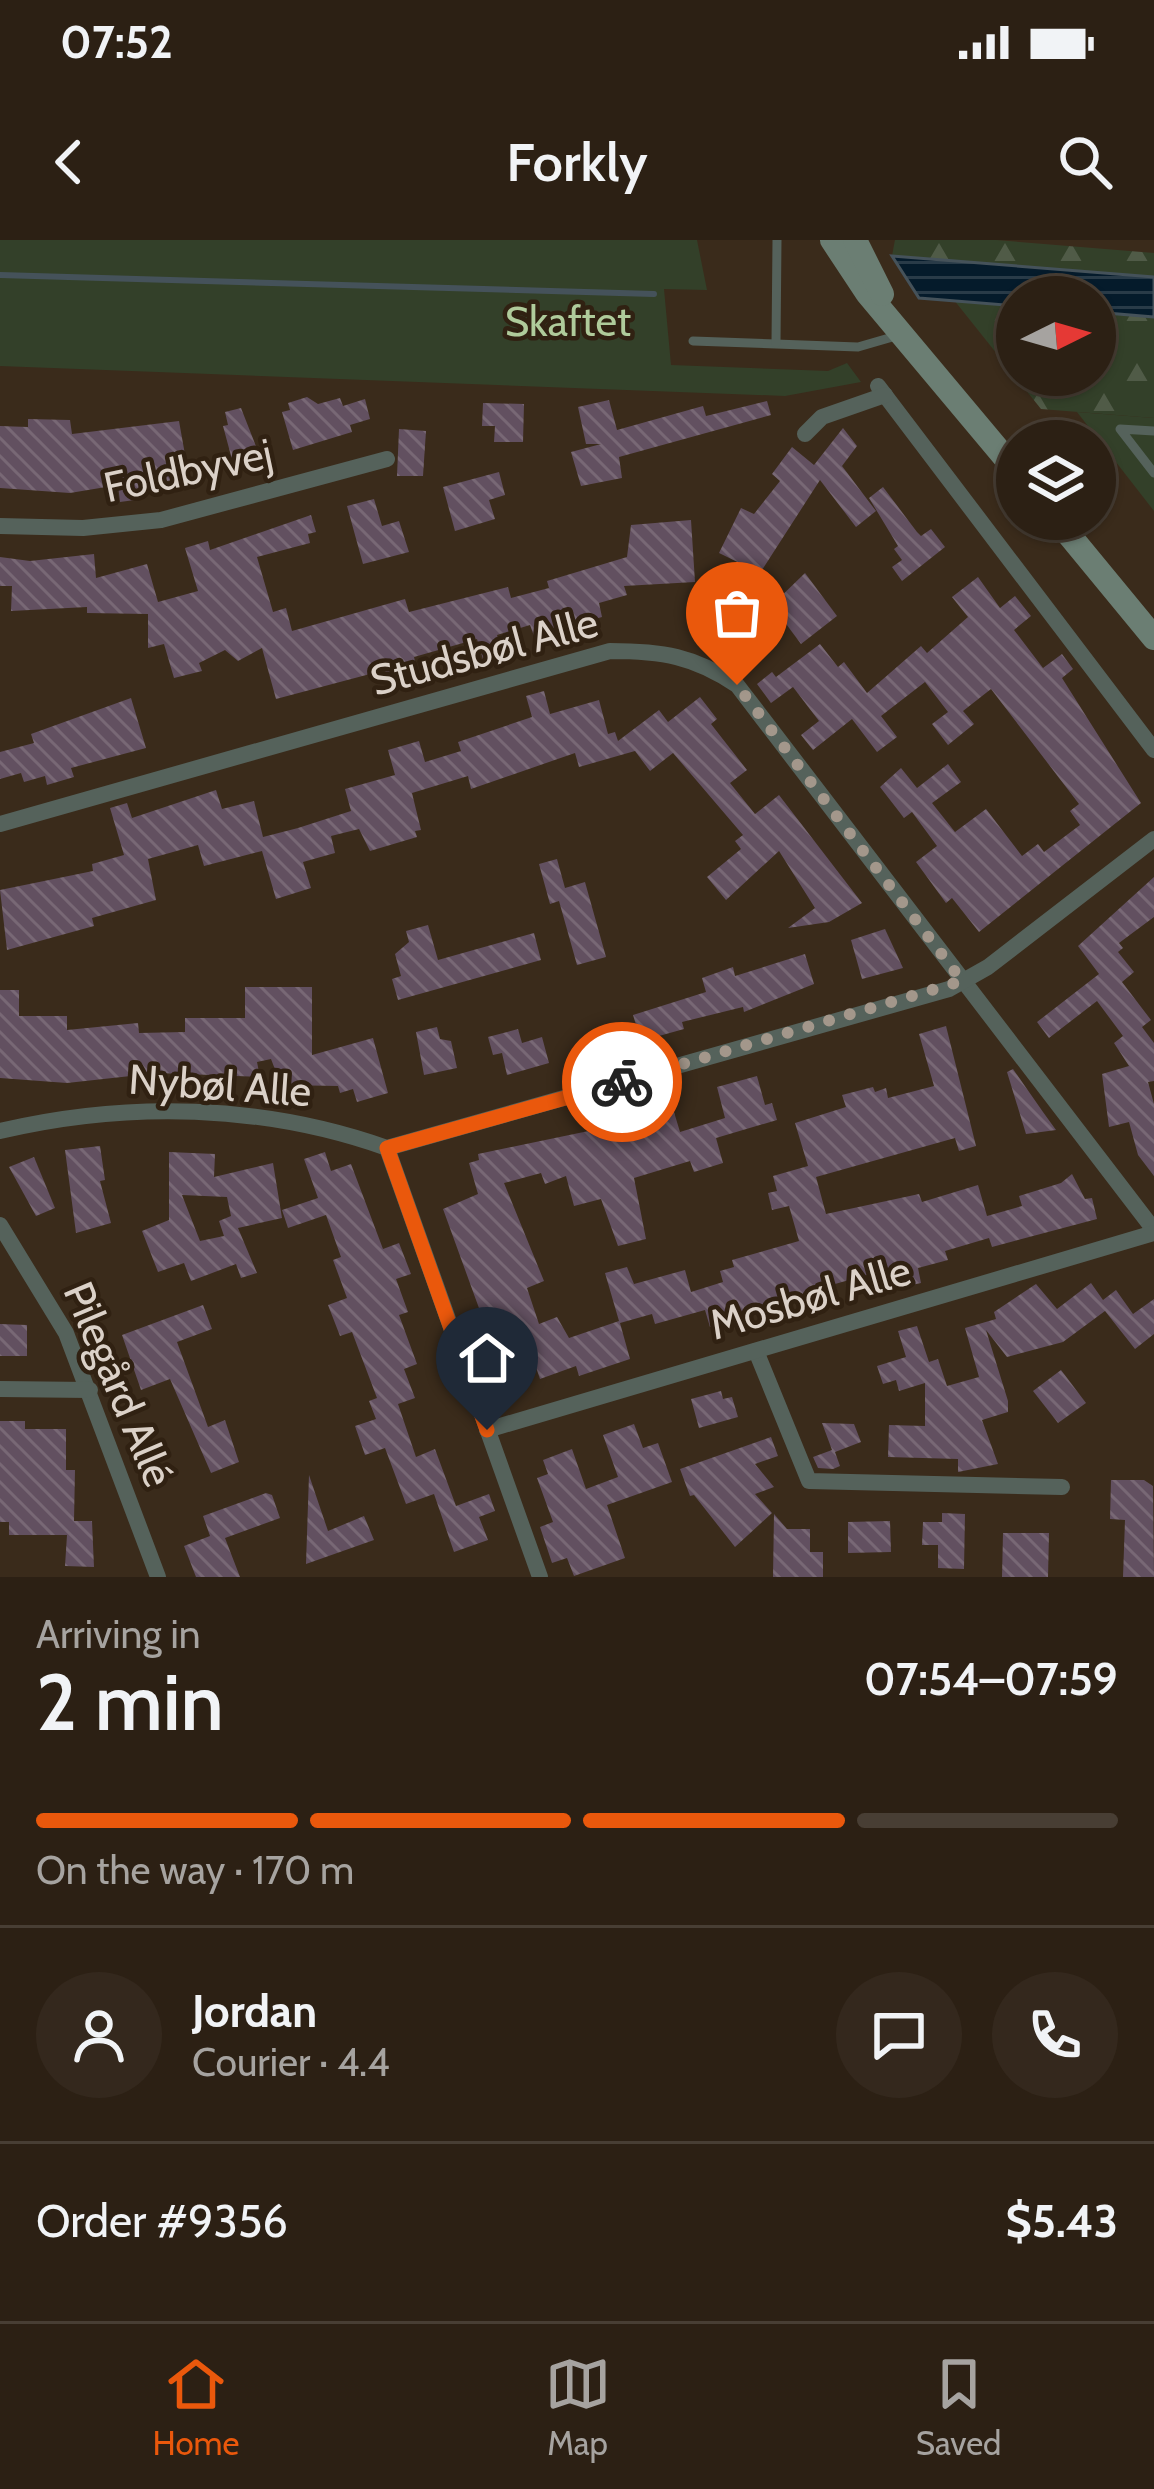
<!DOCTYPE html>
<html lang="en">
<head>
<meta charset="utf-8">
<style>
	:root { --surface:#2c2014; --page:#34281d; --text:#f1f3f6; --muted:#a6a3a0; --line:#483e34; --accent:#ea580c }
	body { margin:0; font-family:Cabin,sans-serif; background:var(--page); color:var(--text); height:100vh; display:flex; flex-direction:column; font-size:45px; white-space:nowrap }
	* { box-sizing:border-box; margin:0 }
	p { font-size:39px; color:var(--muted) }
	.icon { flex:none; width:66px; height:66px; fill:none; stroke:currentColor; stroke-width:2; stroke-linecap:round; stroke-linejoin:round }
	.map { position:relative; height:1337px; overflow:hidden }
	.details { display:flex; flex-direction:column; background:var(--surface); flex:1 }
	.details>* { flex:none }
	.needle { width:78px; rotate:85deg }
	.fabs { position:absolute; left:996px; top:36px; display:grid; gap:24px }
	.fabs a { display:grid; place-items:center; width:120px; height:120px; border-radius:50%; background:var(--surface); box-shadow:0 3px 9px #0004,0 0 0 3px var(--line); font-size:60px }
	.pin { position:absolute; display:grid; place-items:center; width:102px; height:102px; color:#fff; margin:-123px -51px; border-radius:50% 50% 50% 0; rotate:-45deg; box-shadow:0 0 12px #0007 }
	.pin .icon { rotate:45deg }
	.courier { position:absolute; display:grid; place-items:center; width:120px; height:120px; margin:-60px; border:9px solid #ea580c; border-radius:50%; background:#fff; color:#222; box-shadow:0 3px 15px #0007 }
	.headline em { font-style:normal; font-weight:600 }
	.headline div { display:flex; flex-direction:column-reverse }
	.headline { display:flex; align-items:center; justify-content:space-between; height:204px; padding:0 36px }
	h1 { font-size:78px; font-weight:600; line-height:90px }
	.bar { display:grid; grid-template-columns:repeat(4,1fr); gap:18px 12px; align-content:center; height:144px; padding:0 36px }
	.bar i { height:15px; border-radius:9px; background:var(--line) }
	.bar .selected { background:var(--accent) }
	.bar p { grid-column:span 4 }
	.line { display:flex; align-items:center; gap:30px; padding:0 36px; border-top:3px solid var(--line) }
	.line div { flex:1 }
	.round { display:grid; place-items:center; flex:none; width:126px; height:126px; border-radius:63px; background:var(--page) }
	.status { display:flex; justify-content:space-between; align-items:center; height:84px; padding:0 60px; background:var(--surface); direction:ltr }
	.status svg { height:33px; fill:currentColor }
	header { display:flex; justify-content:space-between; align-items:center; height:156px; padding:0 36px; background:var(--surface); font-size:54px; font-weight:600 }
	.tabs { display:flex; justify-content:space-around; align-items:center; height:168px; border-top:3px solid var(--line); background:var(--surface); font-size:33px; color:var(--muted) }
	.tabs a { display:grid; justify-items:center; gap:6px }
	.tabs .selected { color:var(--accent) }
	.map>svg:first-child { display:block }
	.forest { fill:url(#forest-firs) }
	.green { fill:#334029 }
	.water { fill:url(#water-rules); stroke:#45525a; stroke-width:3 }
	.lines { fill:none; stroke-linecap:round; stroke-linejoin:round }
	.stream { stroke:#45525a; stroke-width:6 }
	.building { fill:url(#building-back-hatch); fill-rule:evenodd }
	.lane { stroke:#55625b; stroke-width:9 }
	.street { stroke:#55625b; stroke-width:16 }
	.secondary { stroke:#6b7e73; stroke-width:24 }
	.done { stroke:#a3978b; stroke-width:12; stroke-dasharray:0 21.6 }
	.route { stroke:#ea580c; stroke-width:15 }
	.labels { text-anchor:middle; stroke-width:9; stroke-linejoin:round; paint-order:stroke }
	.park-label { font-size:42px; fill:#afcb9b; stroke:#302112 }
	.street-label { font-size:42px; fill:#dbd1c8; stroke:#302112 }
</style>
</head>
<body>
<div class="status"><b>07:52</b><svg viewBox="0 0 49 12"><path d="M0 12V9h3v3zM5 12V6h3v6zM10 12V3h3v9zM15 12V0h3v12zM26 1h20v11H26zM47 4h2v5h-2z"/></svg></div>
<header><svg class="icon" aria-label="back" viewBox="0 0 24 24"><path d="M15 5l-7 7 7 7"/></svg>Forkly<svg class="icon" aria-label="search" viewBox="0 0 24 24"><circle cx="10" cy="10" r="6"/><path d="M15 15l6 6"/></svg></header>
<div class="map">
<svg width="1154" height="1337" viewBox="0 0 1154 1337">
	<defs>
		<pattern id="forest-firs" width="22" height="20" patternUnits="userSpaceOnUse" patternTransform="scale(3)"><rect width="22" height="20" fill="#334029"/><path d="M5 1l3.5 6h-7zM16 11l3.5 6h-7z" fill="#505b47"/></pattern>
		<pattern id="water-rules" width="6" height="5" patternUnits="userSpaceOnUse" patternTransform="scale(3)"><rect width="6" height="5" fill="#051b2b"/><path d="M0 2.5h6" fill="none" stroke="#293b48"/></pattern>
		<pattern id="building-back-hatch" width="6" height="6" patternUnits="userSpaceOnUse" patternTransform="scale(3)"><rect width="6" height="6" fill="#625060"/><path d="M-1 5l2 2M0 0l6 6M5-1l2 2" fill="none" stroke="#786875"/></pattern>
	</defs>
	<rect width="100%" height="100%" fill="#3a2b1b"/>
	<!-- forest -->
	<g class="forest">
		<path d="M895,0h101l158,13v24l-262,-21z"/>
		<path d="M954,60l63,6v69h78v-63l59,5v101l-113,-9z"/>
	</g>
	<!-- green -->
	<g class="green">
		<path d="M0,0h697l10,50 -43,-1 7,76 157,6 19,-8 14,19 -76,14 -785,-30z"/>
		<path d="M1077,172l77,6v93z"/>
	</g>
	<!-- water -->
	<path class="water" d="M892,16l262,21v40l-59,-5v-15h-78v9l-98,-8z"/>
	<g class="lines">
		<!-- stream -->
		<path class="stream" d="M0,35l654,19"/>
	</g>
	<!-- building -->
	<g class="building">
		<path d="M307,157l11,7 22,-6 3,8 22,-7 5,20 -20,6 2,7 -59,18 -11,-38 8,-2 -2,-7z"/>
		<path d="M609,160l8,30 86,-24 3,10 61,-15 4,14 -152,42 3,21 -41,8 -10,-34 30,-8h-15l-8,-37z"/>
		<path d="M483,163l41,1 -1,38h-29l1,-16h-13z"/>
		<path d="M241,168l20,51 -27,8 -11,-41 5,-1 -3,-13z"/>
		<path d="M28,179l42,1 2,14 107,-13 10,56 -49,9 2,13 -22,3 -2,-17 -48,8 -70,-5v-62l28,1z"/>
		<path d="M843,188l14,18 -15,20 34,45 -20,16 -36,-47 -60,93 -41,-20 22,-45 13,6 26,-33 -8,-7 20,-27 22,18z"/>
		<path d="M399,189l27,2 -3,45h-26z"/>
		<path d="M499,232l6,23 -16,5 6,19 -40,12 -12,-44z"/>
		<path d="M883,247l34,45 4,4 10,-7 14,18 -43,34 -10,-14 10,-7 -8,-11 4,-3 -29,-48z"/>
		<path d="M374,259l8,27 17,-5 10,31 -46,12 -16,-58z"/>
		<path d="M311,275l5,17 -8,2 2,9 -53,14 16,55 13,-4 6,23 113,-32 4,13 99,-25 3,11 38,-10 -2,-7 80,-24 4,-32 60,-5 4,62 -71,4 3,9 -28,8 3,14 -68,19 -4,-11 -33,10 8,26 -20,5 -8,-27 -63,18 3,13 -29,8 -3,-8 -109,29 -14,-51 -24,13 -13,-11 -26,13 3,8 -28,7 -10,-34 -16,4v-34l-61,-1v-6l-76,4 1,-25h-12v-29l30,4 64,-7 2,24 51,-14 11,38 40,-11 -13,-43 23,-7 2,9z"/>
		<path d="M805,333l32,43 -36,28 -29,-39z"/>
		<path d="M978,337l22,31 15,-12 16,20 -17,14 29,38 19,-14 11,15 -11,9 79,125 -162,129 -27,-34 -6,5 -30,-41 21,-16 -25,-34 -8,6 -24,-31 21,-19 16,20 31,-24 13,18 -29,21 23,29 31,-23 36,47 16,-12 6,8 36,-27 -10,-14 9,-7 -88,-115 -28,22 11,13 -26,21 -16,-21 16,-12 -23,-30 -44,34 16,21 -20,15 -25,-33 -39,31 -12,-15 18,-14 -26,-34 -22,16 -14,-19 15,-12 4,5 44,-33 18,23 6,-5 23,31 54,-47 6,7 41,-36 -16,-20z"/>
		<path d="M544,451l6,23 49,-14 9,34 7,-2 3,9 41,-31 9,12 32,-25 17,22 -6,5 36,46 -17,13 25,31 24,-19 83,108 -33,19 -41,6 27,-20 -36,-57 -53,49 -19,-23 34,-28 -6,-8 8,-6 -70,-82 -23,18 -15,-20 -56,16 -4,-14 -104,36 -3,-13 -56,17 9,37 -6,1 2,6 -47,14 -11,-22 -28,7 4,17 -32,9 8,26 -35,11 -14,-48 -58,15 -6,-21 -50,14 8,41 -64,18 2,8 -87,24 -7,-60 93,-19 -1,-7 32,-9 -14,-47 17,-5 5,15 84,-28 6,19 32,-8 9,36 35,-9 53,-17 -6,-22 50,-14 -7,-25 31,-9 6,21 36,-11 -3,-9 74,-25 -6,-21z"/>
		<path d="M131,458l15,50 -75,20 3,9 -27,8 -2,-9 -21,6 -3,-9 -21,6v-27l34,-9 -3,-9z"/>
		<path d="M557,619l8,29 20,-6 21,75 -29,8 -18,-64 -9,3 -11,-40z"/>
		<path d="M1154,637v40l-35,26 4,5 -5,4 16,20 -12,10 29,38 -9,7 12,16v38l-6,1 6,22v72l-16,-21 -9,-33 -20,5 -7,-53 27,-8 -15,-23 9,-7 -26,-35 -48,37 -12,-16 62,-48 -21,-28z"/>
		<path d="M428,685l10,35 96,-27 7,27 -143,40 -6,-21 9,-3 -6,-22 14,-12 -3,-11z"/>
		<path d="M885,689l18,39 -41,11 -11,-39z"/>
		<path d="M805,714l9,30 -70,28 -1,-5 -61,15 2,7 -43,12 -8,-26 73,-23 -4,-14 31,-11 2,9z"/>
		<path d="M245,747h67v68l61,-17 15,55 -31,9 -4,-13 -13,4 -2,-7 -57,-1 -10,-26 -14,3 3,15 -102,-4 -91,10 -67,-5v-88h19v26h48v14l71,-7 1,10 46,-1v-14h60z"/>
		<path d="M946,786l30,120 -17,5 -4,-13 -139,39 10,37 93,-20 3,8 56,-17 9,31 35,-10 -3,-10 42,-13 11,-9 13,25 7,-1 5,21 -105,28 -3,-9 -44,13 3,9 -30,8 3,15 -38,8 -6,-19 -42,12 4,15 -27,8 -2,-9 -100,29 -5,-17 -50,14 -3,-10 -32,9 10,36 -51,17 -3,-10 -36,13 -12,-35 -32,11 -53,-146 35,-15 -9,-31 10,-3 -1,-6 125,-26 -7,-22 19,-5 4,16 52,-15 9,30 45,-14 -8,-31 40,-11 8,29 7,-2 5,17 -61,18 7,25 -29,9 -4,-11 -56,17 12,61 -28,7 -17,-47 -27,7 -8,-30 -21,8 -4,-11 -37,10 40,98 -17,7 12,36 18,-7 12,21 50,-17 -14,-48 22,-6 7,17 51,-14 6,22 32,-10 -3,-11 14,-4 -2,-7 67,-19 -10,-35 -17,4 -4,-17 9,-2 -4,-15 35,-10 -13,-43 51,-16 -4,-12 31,-8 2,5 11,-4 2,10 46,-12 -15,-52z"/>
		<path d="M437,787l3,12 11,2 6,27 -33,7 -8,-43z"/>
		<path d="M518,789l4,14 20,-6 7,26 -42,12 -5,-22 -9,2 -5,-18z"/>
		<path d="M1013,829l30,43 13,18 -30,4 -19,-62z"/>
		<path d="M100,906l5,34 -5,1 11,42 -35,10 -11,-83z"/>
		<path d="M169,912l46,2 -1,23 59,-14 9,55 -44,10 19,45 -16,5 -5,-14 -45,17 -7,-18 -26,9 -16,-41 27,-11zM182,955l45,2 4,19 -12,5 5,15 -24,5z"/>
		<path d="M325,912l6,19 20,-7 32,85 16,-6 12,31 -15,5 12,33 -9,3 18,49 -13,5 11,29 -17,6 18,53 19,-8 21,57 33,-12 6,17 -16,6 9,23 -34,12 -20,-58 -28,10 -21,-56 -20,7 -10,-29 21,-7 -7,-18 8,-3 -25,-66 -12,4 -12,-31 19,-7 -14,-38 8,-3 -15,-42 -38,13 -6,-18 36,-12 -14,-39z"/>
		<path d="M34,917l21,51 -19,8 -27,-49z"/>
		<path d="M1091,1043l12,17 13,-10 17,24 21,-15v35l-19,15 -30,-38 -42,31 -56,15 -21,-27 22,71v11l-26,8 16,44 -40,8v-13l-70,-2 1,-32 36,1v-43l-26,8 -3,-11 -13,4 -6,-18 29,-9 -8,-26 19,-5 12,36 9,-3 9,27 32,-9 -14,-49 31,-9 -2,-7 42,-28 21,25z"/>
		<path d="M203,1065l9,24 -35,13 31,85 17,-7 14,42 -28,11 -41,-94 -29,11 -19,-55z"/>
		<path d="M0,1084l27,1v31h-27z"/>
		<path d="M1061,1130l25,33 -28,20 -25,-32z"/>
		<path d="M721,1151l2,8 9,-2 6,20 -39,11 -8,-29z"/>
		<path d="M0,1181h25v8h41v41h9l-1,51h18l2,46 -29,-1 2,-31h-58v-13h-9z"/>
		<path d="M822,1183l32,1 7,18 -26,10 5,14 -7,3 -15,-1 -5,-11 19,-7z"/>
		<path d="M634,1184l9,24 15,-5 14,39 -65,23 18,53 -51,18 -7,-18 -15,5 -12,-36 13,-5 -16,-44 11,-4 -5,-14 29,-11 14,40 32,-12 -15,-42z"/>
		<path d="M771,1197l7,19 -23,8 19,23 -19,7 17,19 -37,34 -41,-52 -4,1 -10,-27z"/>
		<path d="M309,1235l19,56 36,-15 10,24 -68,24z"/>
		<path d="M1111,1240h33l9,6 1,91h-31l2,-57 -15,-1z"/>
		<path d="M266,1253l6,2 8,23 -55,20 15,39h-44l-12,-31 26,-10 -7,-20z"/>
		<path d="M942,1273l23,1 -1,55 -26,-1v-23h-16l1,-23h19z"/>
		<path d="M774,1274l13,15h23v23h13v25h-50z"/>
		<path d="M890,1281l1,31 -43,1v-31z"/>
		<path d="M1003,1293h46l-1,44h-46z"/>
	</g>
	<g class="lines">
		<!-- lane -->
		<g class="lane">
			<path d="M693,101l165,6 38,-11"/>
			<path d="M776,103l1,-103"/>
			<path d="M1154,191l-34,-2 34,44"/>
		</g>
		<!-- street -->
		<g class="street">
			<path d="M878,146l276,364"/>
			<path d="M805,194l17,-17 63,-22"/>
			<path d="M0,286l83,2 78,-8 226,-61"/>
			<path d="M0,584l610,-173c52,0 84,5 127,34l417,545"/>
			<path d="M0,891c128,-30 263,-27 387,17l562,-159 39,-22 166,-128"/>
			<path d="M387,908l153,429"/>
			<path d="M0,985l66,108 92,244"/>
			<path d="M756,1111l53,130 253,6"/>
			<path d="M0,1149l90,1"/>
			<path d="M487,1190l667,-197"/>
		</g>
		<!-- secondary -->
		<g class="secondary">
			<path d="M832,0l35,53 150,179"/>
			<path d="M855,0l27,54"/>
			<path d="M1056,279l98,119"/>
		</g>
	</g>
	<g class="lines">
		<!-- done -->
		<path class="done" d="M622,842l340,-101 -225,-296"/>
		<!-- route -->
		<path class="route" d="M487,1190l-100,-282 235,-66"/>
	</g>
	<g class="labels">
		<!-- park labels -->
		<g class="park-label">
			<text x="568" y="96">Skaftet</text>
		</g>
		<!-- street labels -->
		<g class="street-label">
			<text transform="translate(188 230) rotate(-12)" y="15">Foldbyvej</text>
			<text transform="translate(484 411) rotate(-15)" y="15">Studsbøl Alle</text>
			<text transform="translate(220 845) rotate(4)" y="15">Nybøl Alle</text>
			<text transform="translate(810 1057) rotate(-16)" y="15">Mosbøl Alle</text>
			<text transform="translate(119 1144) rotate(67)" y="15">Pilegård Allé</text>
		</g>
	</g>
</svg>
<div class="fabs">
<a><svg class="needle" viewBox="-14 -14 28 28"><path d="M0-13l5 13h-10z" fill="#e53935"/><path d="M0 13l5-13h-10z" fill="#a6a3a0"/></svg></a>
<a><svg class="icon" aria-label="layers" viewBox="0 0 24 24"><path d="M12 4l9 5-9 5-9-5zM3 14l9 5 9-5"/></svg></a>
</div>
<div class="pin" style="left:737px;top:445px;background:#ea580c"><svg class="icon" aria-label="bag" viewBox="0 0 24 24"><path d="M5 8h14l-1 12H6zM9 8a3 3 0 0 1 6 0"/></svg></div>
<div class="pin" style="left:487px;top:1190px;background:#1f2937"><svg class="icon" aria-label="home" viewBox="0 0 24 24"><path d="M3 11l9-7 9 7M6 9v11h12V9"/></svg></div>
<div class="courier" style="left:622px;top:842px"><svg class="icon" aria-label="bike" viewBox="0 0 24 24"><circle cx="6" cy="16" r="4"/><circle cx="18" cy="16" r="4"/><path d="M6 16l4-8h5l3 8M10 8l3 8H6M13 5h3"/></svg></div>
</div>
<section class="details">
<div class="headline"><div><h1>2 min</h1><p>Arriving in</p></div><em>07:54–07:59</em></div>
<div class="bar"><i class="selected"></i><i class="selected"></i><i class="selected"></i><i></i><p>On the way · 170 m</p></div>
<div class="line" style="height:216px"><a class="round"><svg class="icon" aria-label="person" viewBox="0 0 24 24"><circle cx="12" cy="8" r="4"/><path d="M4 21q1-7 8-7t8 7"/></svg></a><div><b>Jordan</b><p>Courier · 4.4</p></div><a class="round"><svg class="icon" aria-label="chat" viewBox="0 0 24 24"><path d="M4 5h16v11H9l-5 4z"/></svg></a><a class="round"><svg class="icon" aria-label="phone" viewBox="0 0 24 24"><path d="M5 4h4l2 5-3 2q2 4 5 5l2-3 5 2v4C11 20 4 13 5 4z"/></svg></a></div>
<div class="line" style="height:156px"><div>Order #9356</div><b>$5.43</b></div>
</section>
<nav class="tabs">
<a class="selected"><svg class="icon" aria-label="home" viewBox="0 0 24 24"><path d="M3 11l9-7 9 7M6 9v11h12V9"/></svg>Home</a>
<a><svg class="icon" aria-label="map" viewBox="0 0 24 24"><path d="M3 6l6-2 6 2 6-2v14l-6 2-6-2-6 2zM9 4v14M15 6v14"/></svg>Map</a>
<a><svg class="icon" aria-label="saved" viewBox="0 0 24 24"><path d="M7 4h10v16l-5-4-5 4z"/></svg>Saved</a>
</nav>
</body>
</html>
